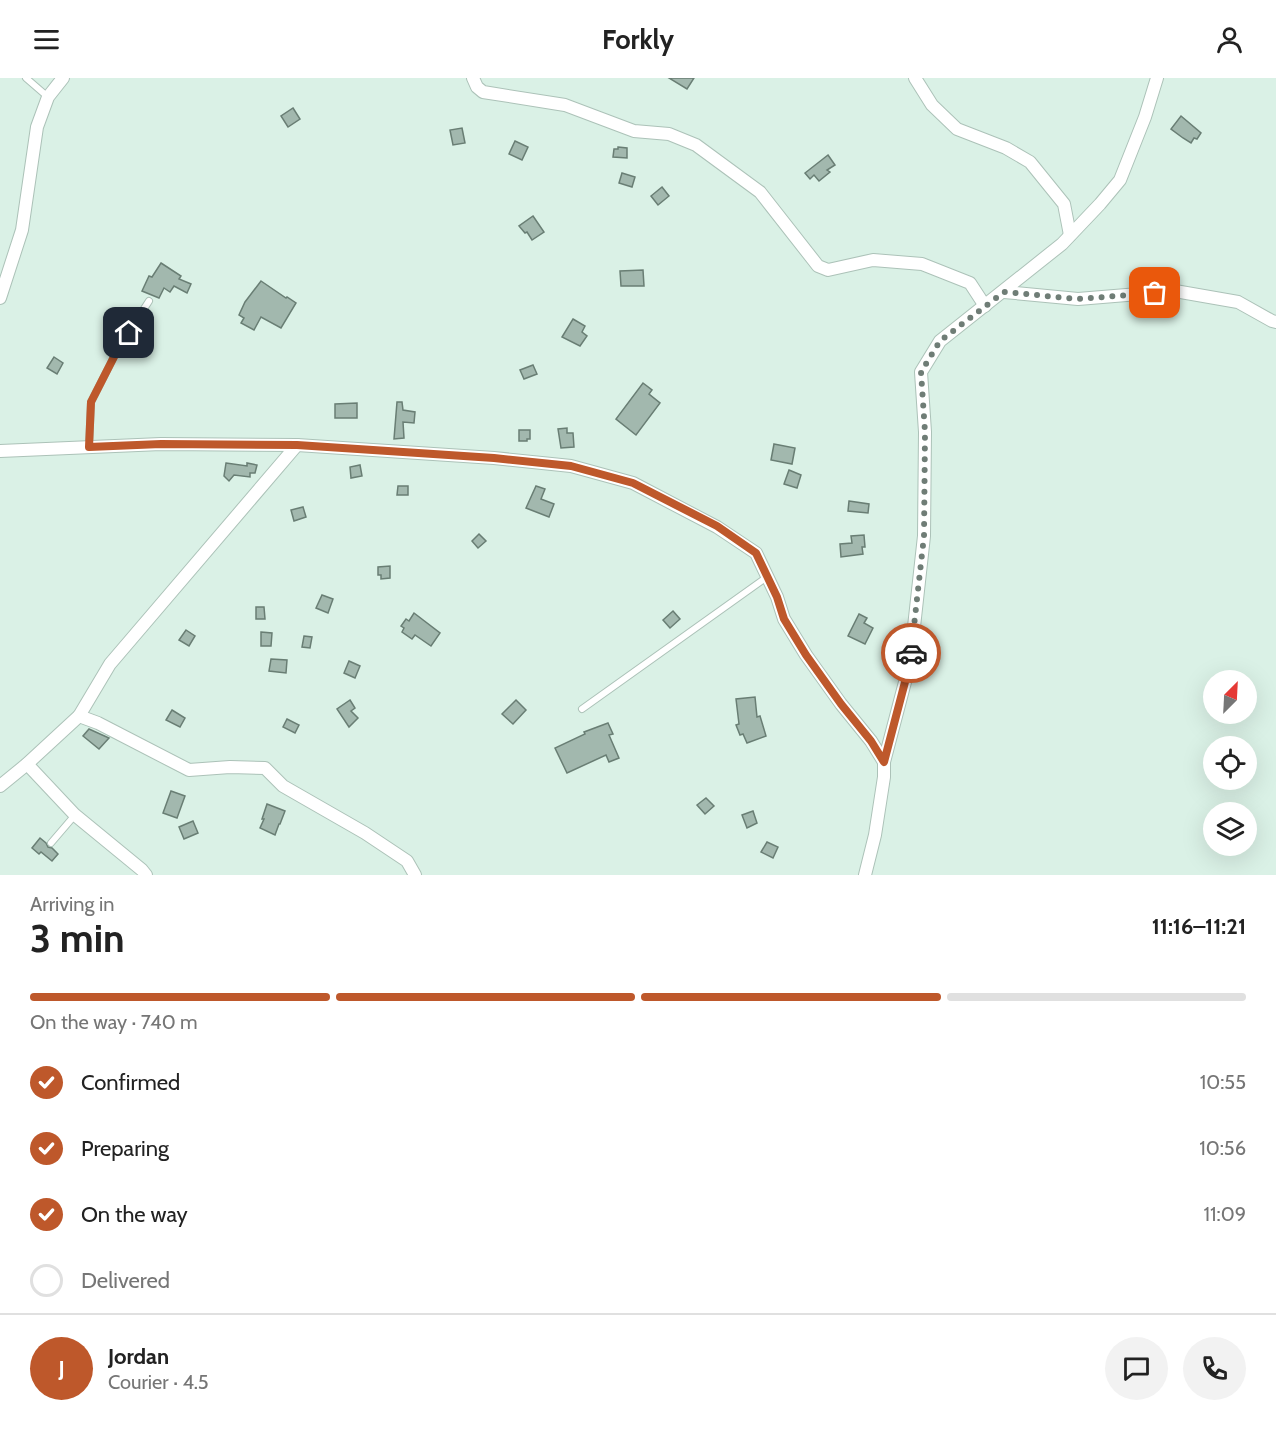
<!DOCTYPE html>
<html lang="en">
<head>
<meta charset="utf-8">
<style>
	:root { --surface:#fff; --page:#f2f2f2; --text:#222; --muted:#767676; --line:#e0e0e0; --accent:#be582b }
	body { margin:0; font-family:Cabin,sans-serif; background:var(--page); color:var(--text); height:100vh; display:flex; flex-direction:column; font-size:22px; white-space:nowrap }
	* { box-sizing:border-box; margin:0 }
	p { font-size:20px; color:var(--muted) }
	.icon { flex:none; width:33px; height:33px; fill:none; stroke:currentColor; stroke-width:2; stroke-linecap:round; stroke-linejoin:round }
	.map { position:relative; height:797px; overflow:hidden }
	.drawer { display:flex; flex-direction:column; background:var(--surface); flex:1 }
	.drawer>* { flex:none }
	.needle { width:39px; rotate:24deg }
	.buttons { position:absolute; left:1203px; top:592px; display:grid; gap:12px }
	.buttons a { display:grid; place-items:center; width:54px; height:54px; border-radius:50%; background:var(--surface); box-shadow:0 6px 24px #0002; font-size:30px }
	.pin { position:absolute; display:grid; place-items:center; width:51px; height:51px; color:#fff; margin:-26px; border-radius:12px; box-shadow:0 3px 9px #0006 }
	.courier { position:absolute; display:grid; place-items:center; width:60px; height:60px; margin:-30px; border:4px solid #be582b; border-radius:50%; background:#fff; color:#222; box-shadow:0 2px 8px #0007 }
	.headline em { font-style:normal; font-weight:800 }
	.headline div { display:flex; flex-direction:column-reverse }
	.headline { display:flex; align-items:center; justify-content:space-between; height:102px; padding:0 30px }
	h1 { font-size:39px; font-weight:800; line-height:45px }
	.bar { display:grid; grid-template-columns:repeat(4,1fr); gap:9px 6px; align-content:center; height:72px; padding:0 30px }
	.bar i { height:8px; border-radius:4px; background:var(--line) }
	.bar .active { background:var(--accent) }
	.bar p { grid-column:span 4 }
	.line { display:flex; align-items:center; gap:15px; padding:0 30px; border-top:2px solid var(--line) }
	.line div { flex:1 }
	.round { display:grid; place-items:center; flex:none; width:63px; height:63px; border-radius:32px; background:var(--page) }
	ol { padding:0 30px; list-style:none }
	li { display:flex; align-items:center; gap:18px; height:66px }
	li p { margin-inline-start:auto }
	li .icon { padding:6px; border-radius:50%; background:var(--accent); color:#fff; stroke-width:4 }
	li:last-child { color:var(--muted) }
	li i { width:33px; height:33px; border:3px solid var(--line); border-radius:50% }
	header { display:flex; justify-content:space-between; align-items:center; height:78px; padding:0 30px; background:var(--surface); font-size:27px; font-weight:800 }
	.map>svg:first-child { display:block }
	.building { fill:#a2b8ae; stroke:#697e74; stroke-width:1.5 }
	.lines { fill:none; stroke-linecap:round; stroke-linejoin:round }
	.service-casing { stroke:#acc2b8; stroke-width:8 }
	.minor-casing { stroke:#acc2b8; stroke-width:14 }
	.service { stroke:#fff; stroke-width:6 }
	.minor { stroke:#fff; stroke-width:12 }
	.done { stroke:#6f7d76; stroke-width:6; stroke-dasharray:0 10.8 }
	.route { stroke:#be582b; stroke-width:8 }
</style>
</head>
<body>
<header><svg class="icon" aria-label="menu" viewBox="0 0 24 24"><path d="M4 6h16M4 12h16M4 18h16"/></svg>Forkly<svg class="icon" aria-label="person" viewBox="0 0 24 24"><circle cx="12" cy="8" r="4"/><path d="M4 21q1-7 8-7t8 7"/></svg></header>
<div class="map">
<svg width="1276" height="797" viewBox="0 0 1276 797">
	<rect width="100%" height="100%" fill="#daf1e6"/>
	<!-- building -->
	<g class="building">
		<path d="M669,0h25l-7,11z"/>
		<path d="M293,30l7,11 -12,8 -7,-11z"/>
		<path d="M1181,38l20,17 -4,6 -3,-1 -3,5 -8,-5 -12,-9z"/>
		<path d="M462,50l3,15 -12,2 -3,-15z"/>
		<path d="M515,63l13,6 -6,13 -13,-6z"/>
		<path d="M618,69l9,1v10l-14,-1 1,-8h4z"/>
		<path d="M828,77l7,10 -8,5 3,2 -11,9 -5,-6 -4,4 -5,-6z"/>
		<path d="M622,95l13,4 -3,10 -13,-4z"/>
		<path d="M662,109l7,9 -11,9 -7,-9z"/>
		<path d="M533,138l11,16 -12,8 -5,-8 -2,1 -6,-7z"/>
		<path d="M161,185l20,13 -2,3 12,5 -4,9 -13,-7 -4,6 -6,-4 -5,10 -17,-7 7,-15 3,1z"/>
		<path d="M643,192l1,16h-23l-1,-15z"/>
		<path d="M261,203l25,17 1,-1 9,6 -15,25 -20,-11 -7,13 -13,-7 3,-5 -5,-3 6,-13z"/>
		<path d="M573,241l12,7 -3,6 5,4 -7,10 -18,-9z"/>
		<path d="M54,279l9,6 -6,11 -10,-6z"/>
		<path d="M533,287l4,9 -13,5 -4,-9z"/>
		<path d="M643,305l9,7 -3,4 11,9 -24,32 -20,-16z"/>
		<path d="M397,324h5l1,8 12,2 -1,11 -11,-1 1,16 -10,1z"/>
		<path d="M357,325v15h-22v-14z"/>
		<path d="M567,350v5h6l1,14 -13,1 -3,-19z"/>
		<path d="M519,352h11v9h-3v2h-8z"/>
		<path d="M774,366l21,4 -3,16 -21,-4z"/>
		<path d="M226,385l21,3v-3l10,2 -2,8h-5v4l-16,-2 -5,6 -5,-5z"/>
		<path d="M360,387l2,11 -11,2 -1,-11z"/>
		<path d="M789,392l12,5 -4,13 -13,-4z"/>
		<path d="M398,408h10v9h-11z"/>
		<path d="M536,408l9,3 -4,10 13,5 -5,13 -23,-9z"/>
		<path d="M849,423l20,3 -1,9 -20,-2z"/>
		<path d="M303,429l3,10 -12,4 -3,-11z"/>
		<path d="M479,456l7,7 -8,7 -6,-7z"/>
		<path d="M864,457l1,12h-3l1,7 -22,3 -1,-13 12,-1 -1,-7z"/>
		<path d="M390,488v12l-9,1v-4h-3v-8z"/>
		<path d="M322,517l11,4 -5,14 -12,-5z"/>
		<path d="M256,529h8l1,12h-9z"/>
		<path d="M673,533l7,8 -10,9 -7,-8z"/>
		<path d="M414,535l26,20 -9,13 -16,-11 -3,4 -10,-7 2,-4 -3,-2 5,-7 3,2z"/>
		<path d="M859,536l8,4 -3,5 9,5 -8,16 -17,-8z"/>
		<path d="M186,552l9,6 -6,10 -10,-6z"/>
		<path d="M261,554l11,1 -1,13h-10z"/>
		<path d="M304,558l8,1 -2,11 -8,-1z"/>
		<path d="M271,581l16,1 -1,13 -17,-2z"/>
		<path d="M349,583l11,5 -5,12 -11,-5z"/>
		<path d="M755,619l2,20 3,-1 6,20 -19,7 -4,-9 -3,1 -4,-10 3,-1 -3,-25z"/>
		<path d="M350,622l5,8 -4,3 7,7 -9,9 -12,-18z"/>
		<path d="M516,622l10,10 -13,14 -11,-10z"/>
		<path d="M172,632l13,8 -5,9 -14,-7z"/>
		<path d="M287,641l12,6 -4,8 -12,-6z"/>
		<path d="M608,645l5,11 -4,1 10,23 -10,4 -3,-7 -39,18 -12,-25 30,-14 -1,-2z"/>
		<path d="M89,651l20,9 -10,11 -16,-13z"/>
		<path d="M171,713l14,5 -8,22 -14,-5z"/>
		<path d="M706,720l8,8 -9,8 -8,-9z"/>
		<path d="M267,726l18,7 -5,13h-1l-4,11 -15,-7 4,-9h-2z"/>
		<path d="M753,733l4,12 -10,5 -5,-13z"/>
		<path d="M193,743l5,12 -14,6 -5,-12z"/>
		<path d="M40,760l6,5 2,4 4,1 6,6 -6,7 -11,-9 -2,2 -7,-6z"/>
		<path d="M767,764l11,5 -5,11 -12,-6z"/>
	</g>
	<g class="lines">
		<defs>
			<g id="service">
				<path d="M26,0l22,19"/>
				<path d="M89,369l2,-45 27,-53 31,-48"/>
				<path d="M582,631l185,-132"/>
				<path d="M51,765l24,-28"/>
			</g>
			<g id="minor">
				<path d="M473,0l4,9 6,5 82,13 69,26 35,3 27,11 64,47 58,74 10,4 45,-10 49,4 48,19 15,23"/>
				<path d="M915,0l17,27 25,24 49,19 24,14 34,42 6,31"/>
				<path d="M1004,214l74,7 97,-8 63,11 34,19 4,1"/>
				<path d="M0,220l22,-68 15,-103 11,-30 15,-19"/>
				<path d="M0,373l161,-7 136,1 197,13 77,8 62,17 84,44 39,26 21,44 7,22 22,36 35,49 30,37 13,21v15l-9,58 -10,40"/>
				<path d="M79,638l19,7 91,47 41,-3 35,1 18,18 82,47 42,28 8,14"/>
				<path d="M884,684l26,-99 14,-127 1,-104 -4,-60 19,-31 122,-97 38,-40 20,-24 25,-63 12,-39"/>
				<path d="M27,686l48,51 67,55 4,5"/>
				<path d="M0,708l27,-22 52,-48 31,-52 187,-219"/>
			</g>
		</defs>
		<!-- service casing -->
		<use href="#service" class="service-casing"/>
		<!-- minor casing -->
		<use href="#minor" class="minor-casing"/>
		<!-- service -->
		<use href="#service" class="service"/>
		<!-- minor -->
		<use href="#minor" class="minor"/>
	</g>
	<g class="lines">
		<!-- done -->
		<path class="done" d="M911,575l13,-117 1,-104 -4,-60 19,-31 64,-49 74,7 77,-6"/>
		<!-- route -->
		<path class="route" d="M129,255l-11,16 -27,53 -2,45 72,-3 136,1 197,13 77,8 62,17 84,43 39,27 21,44 7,22 22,36 35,49 30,37 13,21 26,-99 1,-10"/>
	</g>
</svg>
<div class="buttons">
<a><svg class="needle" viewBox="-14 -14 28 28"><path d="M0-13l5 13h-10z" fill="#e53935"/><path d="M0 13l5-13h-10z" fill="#767676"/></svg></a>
<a><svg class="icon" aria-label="locate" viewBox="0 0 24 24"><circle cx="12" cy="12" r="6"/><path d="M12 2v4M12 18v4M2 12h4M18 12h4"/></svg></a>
<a><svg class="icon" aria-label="layers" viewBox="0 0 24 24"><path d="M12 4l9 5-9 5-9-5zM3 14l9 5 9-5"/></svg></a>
</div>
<div class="pin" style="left:1155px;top:215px;background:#ea580c"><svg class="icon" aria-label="bag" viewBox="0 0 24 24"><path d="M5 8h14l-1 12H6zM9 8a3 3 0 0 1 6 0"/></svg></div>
<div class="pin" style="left:129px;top:255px;background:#1f2937"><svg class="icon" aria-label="home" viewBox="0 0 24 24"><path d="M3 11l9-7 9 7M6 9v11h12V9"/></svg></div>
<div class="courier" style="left:911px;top:575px"><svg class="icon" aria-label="car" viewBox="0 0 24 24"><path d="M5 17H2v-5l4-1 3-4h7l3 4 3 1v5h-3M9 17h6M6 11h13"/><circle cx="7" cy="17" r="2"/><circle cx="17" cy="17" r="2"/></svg></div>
</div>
<section class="drawer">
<div class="headline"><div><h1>3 min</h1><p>Arriving in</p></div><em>11:16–11:21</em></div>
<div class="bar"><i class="active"></i><i class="active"></i><i class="active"></i><i></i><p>On the way · 740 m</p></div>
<ol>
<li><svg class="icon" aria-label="check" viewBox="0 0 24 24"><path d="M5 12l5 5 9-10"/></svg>Confirmed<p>10:55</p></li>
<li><svg class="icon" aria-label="check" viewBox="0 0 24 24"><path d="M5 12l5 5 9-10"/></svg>Preparing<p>10:56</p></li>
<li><svg class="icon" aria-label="check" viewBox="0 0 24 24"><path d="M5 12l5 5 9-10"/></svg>On the way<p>11:09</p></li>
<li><i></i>Delivered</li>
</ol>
<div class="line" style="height:108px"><b class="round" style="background:var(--accent);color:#fff">J</b><div><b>Jordan</b><p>Courier · 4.5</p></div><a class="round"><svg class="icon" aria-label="chat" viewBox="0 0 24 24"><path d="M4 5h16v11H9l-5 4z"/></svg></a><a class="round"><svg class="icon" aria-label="phone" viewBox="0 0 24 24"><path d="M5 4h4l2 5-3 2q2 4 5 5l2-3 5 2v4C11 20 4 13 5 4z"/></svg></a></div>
</section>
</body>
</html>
